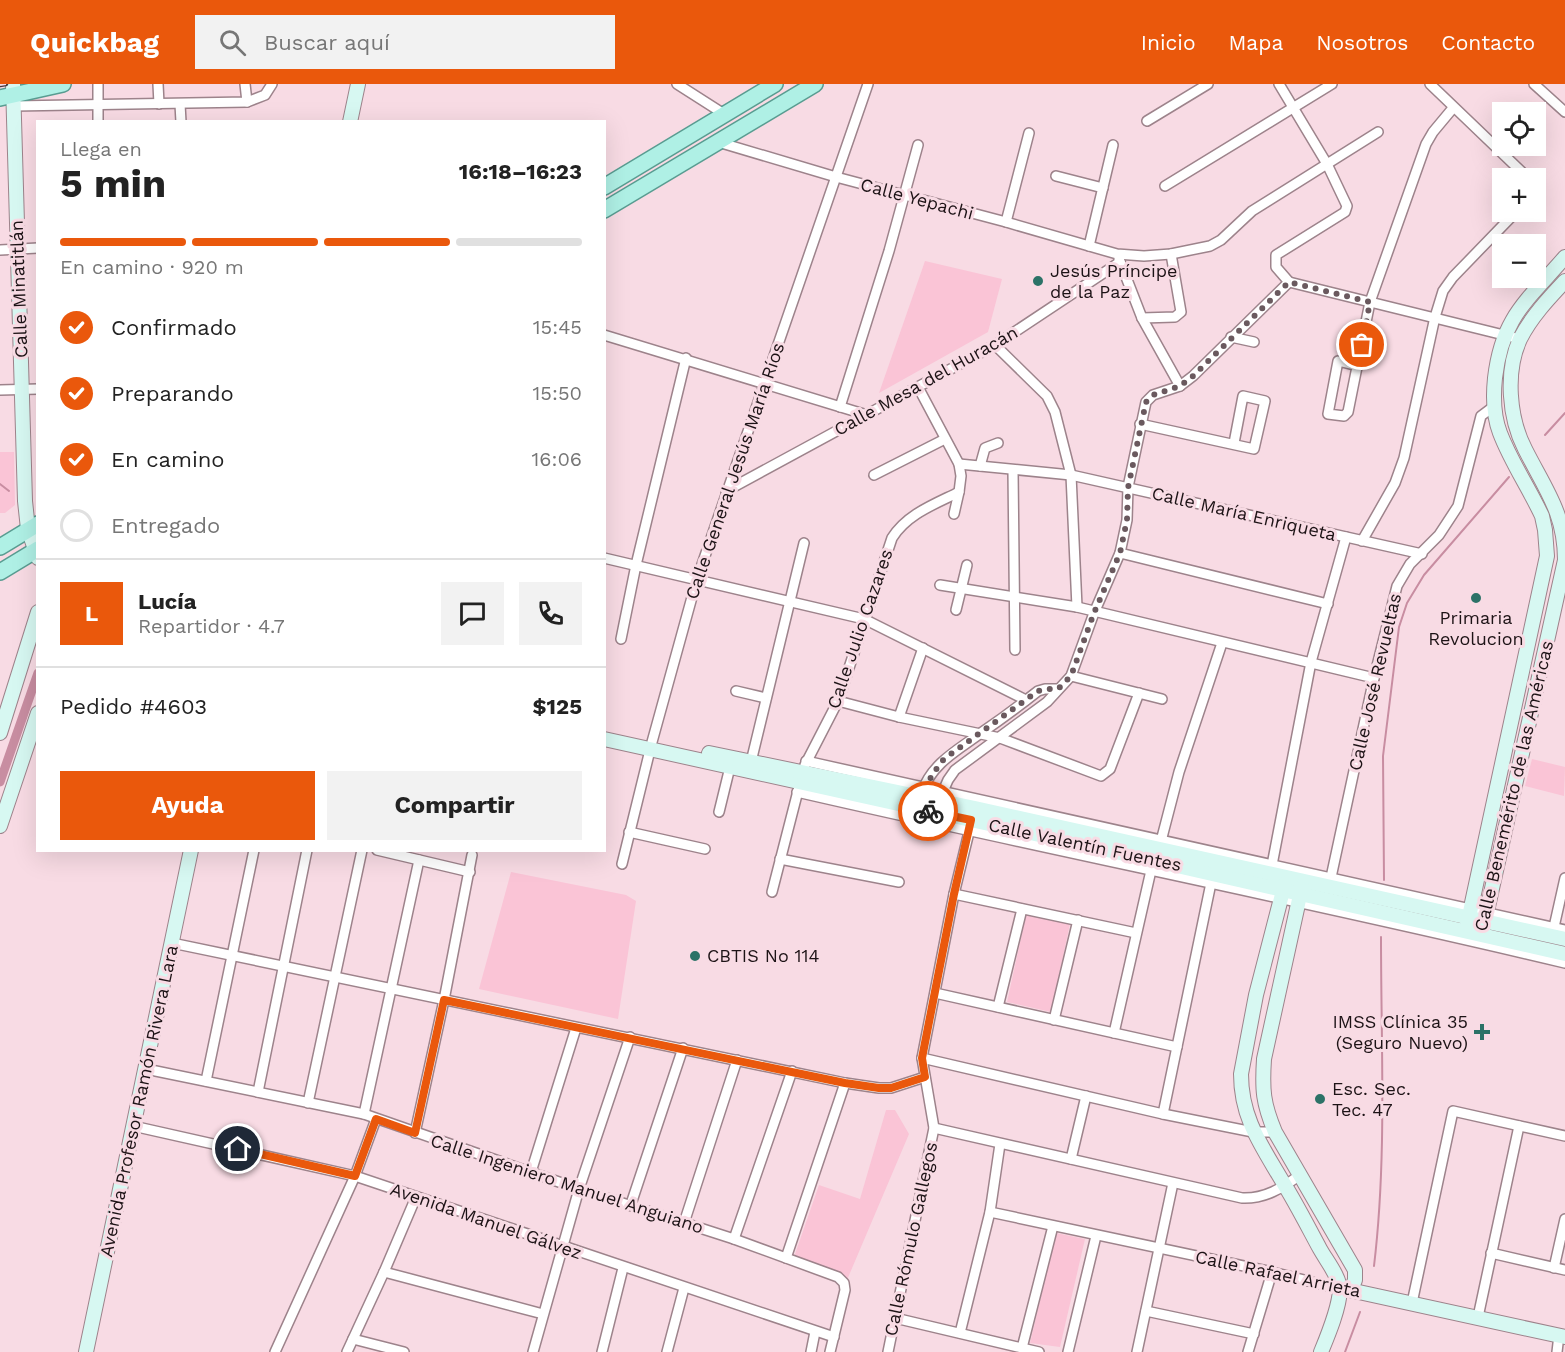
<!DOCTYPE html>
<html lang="es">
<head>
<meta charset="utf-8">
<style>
	:root { --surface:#fff; --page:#f2f2f2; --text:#222; --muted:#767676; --line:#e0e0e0; --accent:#ea580c }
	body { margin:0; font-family:"Work Sans",sans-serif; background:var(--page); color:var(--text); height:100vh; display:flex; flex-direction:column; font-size:22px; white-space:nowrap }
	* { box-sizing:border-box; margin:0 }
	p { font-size:20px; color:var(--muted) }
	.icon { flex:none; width:33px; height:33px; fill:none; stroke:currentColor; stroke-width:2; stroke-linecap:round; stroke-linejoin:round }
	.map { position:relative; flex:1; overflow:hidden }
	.drawer { position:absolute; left:36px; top:36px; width:570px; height:732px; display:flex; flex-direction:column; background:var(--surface); border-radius:0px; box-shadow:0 6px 24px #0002 }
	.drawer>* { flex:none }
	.fabs { position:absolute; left:1492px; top:18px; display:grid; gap:12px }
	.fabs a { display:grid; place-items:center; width:54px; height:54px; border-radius:0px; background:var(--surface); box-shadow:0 6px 24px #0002; font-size:30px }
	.pin { position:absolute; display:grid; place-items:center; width:51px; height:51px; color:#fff; margin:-26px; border:3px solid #fff; border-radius:50%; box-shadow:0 2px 6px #0007 }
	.courier { position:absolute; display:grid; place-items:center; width:60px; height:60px; margin:-30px; border:4px solid #ea580c; border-radius:50%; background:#fff; color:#222; box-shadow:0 2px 8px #0007 }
	.summary em { font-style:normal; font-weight:700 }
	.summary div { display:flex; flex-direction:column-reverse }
	.summary { display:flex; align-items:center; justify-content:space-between; height:102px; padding:0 24px }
	h1 { font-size:39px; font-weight:700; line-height:45px }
	.bar { display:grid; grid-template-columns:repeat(4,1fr); gap:9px 6px; align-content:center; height:72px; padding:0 24px }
	.bar i { height:8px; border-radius:4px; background:var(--line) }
	.bar .selected { background:var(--accent) }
	.bar p { grid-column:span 4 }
	.line { display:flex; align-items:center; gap:15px; padding:0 24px; border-top:2px solid var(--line) }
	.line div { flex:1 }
	.round { display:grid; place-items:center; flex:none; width:63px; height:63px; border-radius:0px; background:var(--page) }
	ol { padding:0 24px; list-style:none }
	li { display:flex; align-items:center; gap:18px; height:66px }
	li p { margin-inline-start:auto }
	li .icon { padding:6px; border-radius:50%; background:var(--accent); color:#fff; stroke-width:4 }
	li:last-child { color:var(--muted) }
	li i { width:33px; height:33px; border:3px solid var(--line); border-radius:50% }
	.action { display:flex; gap:12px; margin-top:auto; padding:12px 24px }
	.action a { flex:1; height:69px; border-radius:0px; background:var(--accent); color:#fff; font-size:24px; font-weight:700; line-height:69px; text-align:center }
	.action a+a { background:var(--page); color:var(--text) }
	header { display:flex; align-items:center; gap:36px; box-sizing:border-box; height:84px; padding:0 30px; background:var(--accent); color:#fff }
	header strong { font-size:28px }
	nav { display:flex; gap:33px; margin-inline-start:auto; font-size:21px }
	.search { width:420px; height:54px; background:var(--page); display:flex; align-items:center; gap:15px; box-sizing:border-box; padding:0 21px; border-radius:0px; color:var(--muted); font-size:22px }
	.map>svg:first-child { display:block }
	.green { fill:#fac4d6 }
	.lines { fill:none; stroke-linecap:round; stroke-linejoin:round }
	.stream { stroke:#c88da1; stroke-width:2 }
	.canal { stroke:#c88da1; stroke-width:9 }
	.street-casing { stroke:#9d838b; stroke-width:12 }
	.secondary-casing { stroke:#9d838b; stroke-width:16 }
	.primary-casing { stroke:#599c91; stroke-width:18 }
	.street { stroke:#fff; stroke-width:9 }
	.secondary { stroke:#d7f8f2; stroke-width:14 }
	.primary { stroke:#aff0e5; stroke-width:15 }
	.rail-casing { stroke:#44373b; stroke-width:4.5 }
	.rail { stroke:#f8dbe4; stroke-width:2; stroke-dasharray:7; stroke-linecap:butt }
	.done { stroke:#6a595e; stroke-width:6; stroke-dasharray:0 10.8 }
	.route { stroke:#ea580c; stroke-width:8 }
	.poi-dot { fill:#2c7267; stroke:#f8dbe4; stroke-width:2 }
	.labels { text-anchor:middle; stroke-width:6; stroke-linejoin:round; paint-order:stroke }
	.street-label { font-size:18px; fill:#1d1316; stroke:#f8dbe4 }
	.poi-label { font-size:18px; fill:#1d1316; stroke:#f8dbe4; text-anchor:start }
</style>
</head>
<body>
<header>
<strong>Quickbag</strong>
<div class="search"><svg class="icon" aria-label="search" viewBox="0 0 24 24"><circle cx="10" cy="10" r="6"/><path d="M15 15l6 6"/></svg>Buscar aquí</div>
<nav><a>Inicio</a><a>Mapa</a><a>Nosotros</a><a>Contacto</a></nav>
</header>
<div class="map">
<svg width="1565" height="1268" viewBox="0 0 1565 1268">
	<rect width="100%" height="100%" fill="#f8dbe4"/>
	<!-- green -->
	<g class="green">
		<path d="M925,177l77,18 -14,53 -109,61z"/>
		<path d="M0,368h14l1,53 -10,8h-5z"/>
		<path d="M1532,675l33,8 -1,29 -39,-10z"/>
		<path d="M511,788l115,23 10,6 -18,118 -139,-30z"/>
		<path d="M1026,831l44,9 -19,88 -44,-10z"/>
		<path d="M886,1026h9l14,24 -62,146 -53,-23 25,-72 41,14z"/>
		<path d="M1056,1149l29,6 -25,108 -30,-4z"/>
	</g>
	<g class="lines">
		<!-- stream -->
		<g class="stream">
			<path d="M1545,351l20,-22"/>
			<path d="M0,400l9,7"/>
			<path d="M1384,796l-1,-124 16,-129 8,-24 17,-28 85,-98"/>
			<path d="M1374,1182c13,-108 7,-219 7,-329"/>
			<path d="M1345,1268l15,-40"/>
		</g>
		<!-- canal -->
		<path class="canal" d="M0,698l38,-109"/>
		<defs>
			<g id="street">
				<path d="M98,0v38"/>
				<path d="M158,0l1,20"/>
				<path d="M245,0l2,18"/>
				<path d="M677,0l47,30"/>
				<path d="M1279,0l48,80 20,42 -2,6 -69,43v12l13,15"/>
				<path d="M1430,0l98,94"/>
				<path d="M1534,0l31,28"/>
				<path d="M180,20l1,18"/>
				<path d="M14,22l233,-4 18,-7 7,-11"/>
				<path d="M1147,37l61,-37"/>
				<path d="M718,58l118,35 170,45 111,32 27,2 27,-2 39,-8 11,-6 31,-29 126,-79"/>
				<path d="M1056,92l47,12"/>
				<path d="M1165,102l167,-102"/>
				<path d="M1006,138l23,-89"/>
				<path d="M1089,162l24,-101"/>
				<path d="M0,166l38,-2"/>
				<path d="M1119,175l23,59 38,68"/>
				<path d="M1289,198l231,57"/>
				<path d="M1142,234l33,-1 6,-5 -10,-58"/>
				<path d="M604,251l263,80"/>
				<path d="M1231,253l23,5"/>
				<path d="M995,261l52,51 8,16 16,63 6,132"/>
				<path d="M1358,282l-20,-5 -10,53 16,2 4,-4 22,-110 56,-158 7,-12 20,-24"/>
				<path d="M0,306l38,-1"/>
				<path d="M840,323l49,-156 29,-106"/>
				<path d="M1140,340l114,25 11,-48 -22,-5 -9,47"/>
				<path d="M959,380l112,11 351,79"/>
				<path d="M980,382l5,-18 13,-5"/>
				<path d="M1013,386l2,180"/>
				<path d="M874,391l71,-36"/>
				<path d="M726,407l269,-146 125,-83"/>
				<path d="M954,430l5,-22"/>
				<path d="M1362,457l33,-58 9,-25 31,-141 8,-26 10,-14 63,-65"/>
				<path d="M1120,469l208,51"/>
				<path d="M604,474l260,61 162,81"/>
				<path d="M940,501l137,22 297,71"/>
				<path d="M956,526l11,-45"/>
				<path d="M621,555l15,-74 50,-207"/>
				<path d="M1071,592l91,23"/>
				<path d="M736,607l30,7"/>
				<path d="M838,617l61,16 101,21 101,38 9,-7 29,-76"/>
				<path d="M899,633l24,-69"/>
				<path d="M806,677l759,169"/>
				<path d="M805,681l33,-64 54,-163c15,-24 43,-34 67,-46l2,-16 -2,-12 -41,-77"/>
				<path d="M750,682l54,-223"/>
				<path d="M797,708c256,59 513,110 768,171"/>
				<path d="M922,708c10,-29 36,-42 59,-59 19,-13 38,-27 57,-42l7,-2h13"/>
				<path d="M941,712l7,-16 7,-10 92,-68 24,-26 23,-63 26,-60 7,-33 1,-33 18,-85 7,-7 27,-9 13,-10 96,-94"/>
				<path d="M719,728l11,-45"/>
				<path d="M629,748l76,17"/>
				<path d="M1160,761l19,-73 43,-129"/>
				<path d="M377,766l93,22"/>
				<path d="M780,775l119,23"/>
				<path d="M622,780l30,-122 45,-163 171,-495"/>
				<path d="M1272,781l39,-203 35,-125"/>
				<path d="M1330,798l44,-204 23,-92 13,-22 29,-29 19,-29 23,-90 12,-9"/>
				<path d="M772,808l27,-105"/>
				<path d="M954,810l182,39"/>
				<path d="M1554,843l11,-49"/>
				<path d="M172,859l673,140 34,5h12l34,-11"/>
				<path d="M935,909l242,54"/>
				<path d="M998,923l24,-98"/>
				<path d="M1054,936l24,-100"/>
				<path d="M1114,949l38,-167"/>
				<path d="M922,974l241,56 90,18h22"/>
				<path d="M146,985l218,45 215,75 155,50 104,38 6,6 1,7 -15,62"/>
				<path d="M206,997l48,-231"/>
				<path d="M258,1008l49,-242"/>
				<path d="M308,1019l54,-253"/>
				<path d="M364,1030l55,-254"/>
				<path d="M1163,1030l48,-231"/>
				<path d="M133,1042l222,50 479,161"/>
				<path d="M934,1044l308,70c23,1 40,-10 58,-23"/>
				<path d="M415,1049l29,-133 28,-145"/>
				<path d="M1071,1075l15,-63"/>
				<path d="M531,1088l45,-144"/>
				<path d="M631,1120l52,-156"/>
				<path d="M990,1128l282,60 68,17"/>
				<path d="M684,1139l53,-163"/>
				<path d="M734,1155l58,-168"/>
				<path d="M1491,1169l74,17"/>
				<path d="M786,1174l59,-175"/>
				<path d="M1554,1184l11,-49"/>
				<path d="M384,1188l159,42"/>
				<path d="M1412,1219l41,-192 112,25"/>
				<path d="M1146,1227l108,23"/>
				<path d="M1478,1233l41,-191"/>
				<path d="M895,1234l144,34"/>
				<path d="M960,1249l30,-121 10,-68"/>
				<path d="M353,1255l51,13"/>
				<path d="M1022,1264l31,-122"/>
				<path d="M275,1268l80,-176 21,-57"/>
				<path d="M347,1268l37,-80 32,-75"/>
				<path d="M533,1268l46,-163 51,-152"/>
				<path d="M602,1268l21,-84"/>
				<path d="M667,1268l17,-64"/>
				<path d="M811,1268l4,-20"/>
				<path d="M888,1268l46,-224 -12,-70 32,-164 16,-66"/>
				<path d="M1068,1268l28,-116"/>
				<path d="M1137,1268l36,-169"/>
				<path d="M1248,1268l24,-80"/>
				<path d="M1557,1268l2,-17"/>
			</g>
			<g id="secondary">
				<path d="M13,0l12,417 3,28 10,29"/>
				<path d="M350,38l8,-38"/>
				<path d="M0,649l38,-121"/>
				<path d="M604,655l481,106 480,109"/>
				<path d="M709,669l266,55 590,131"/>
				<path d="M0,742l38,-113"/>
				<path d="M1285,799l-29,112 -15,79c0,45 21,72 43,110 13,21 24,43 36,65 6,11 20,28 20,41 -1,19 -12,45 -19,62"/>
				<path d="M1302,802l-38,173c-2,31 -1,44 11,73l80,138v10l-4,10"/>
				<path d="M1467,842l80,-370 -2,-26 -3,-14c-13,-28 -31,-54 -42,-83 -7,-18 -7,-36 -5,-55 7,-61 32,-77 70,-121"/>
				<path d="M1483,845l82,-369c0,-47 -20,-71 -40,-111 -16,-31 -20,-77 -5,-110 11,-22 29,-41 45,-58"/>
				<path d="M1345,1205l220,48"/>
				<path d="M86,1268l105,-502"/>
			</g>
			<g id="primary">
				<path d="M0,14l63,-14"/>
				<path d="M604,103l171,-103"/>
				<path d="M604,126l211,-126"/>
				<path d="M0,463l38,-23"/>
				<path d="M0,488l38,-23"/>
			</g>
		</defs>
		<!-- street casing -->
		<use href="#street" class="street-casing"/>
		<!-- secondary casing -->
		<use href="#secondary" class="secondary-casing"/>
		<!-- primary casing -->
		<use href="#primary" class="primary-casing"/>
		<!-- street -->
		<use href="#street" class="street"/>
		<!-- secondary -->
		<use href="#secondary" class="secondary"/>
		<!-- primary -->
		<use href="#primary" class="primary"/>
		<defs>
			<path id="rail" d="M0,1l6,-1"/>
		</defs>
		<!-- rail casing -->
		<use href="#rail" class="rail-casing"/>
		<!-- rail -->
		<use href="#rail" class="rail"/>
	</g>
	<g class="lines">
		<!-- done -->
		<path class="done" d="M928,727l-10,-3c5,-19 13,-33 26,-49l94,-68 7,-2h13l13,-13 23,-63 26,-60 7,-33 1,-32 18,-86 7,-7 27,-9 13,-10 96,-94 81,20 -8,43"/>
		<!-- route -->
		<path class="route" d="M238,1065l117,27 21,-57 39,14 29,-133 401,83 34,5h12l34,-11 -3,-19 32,-164 17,-74 -43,-9"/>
	</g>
	<!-- markers -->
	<g class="poi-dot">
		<circle cx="1038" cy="197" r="6"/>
		<circle cx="1476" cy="514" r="6"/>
		<circle cx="695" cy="872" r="6"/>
		<path d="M1479 939h6v6h6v6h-6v6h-6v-6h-6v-6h6z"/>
		<circle cx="1320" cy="1015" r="6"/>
	</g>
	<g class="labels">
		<!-- street labels -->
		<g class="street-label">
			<text transform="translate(917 115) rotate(15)" y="6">Calle Yepachi</text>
			<text transform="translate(19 205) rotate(-92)" y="6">Calle Minatitlán</text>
			<text transform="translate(926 297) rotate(-29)" y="6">Calle Mesa del Huracán</text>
			<text transform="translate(735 387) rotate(-71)" y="6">Calle General Jesús María Ríos</text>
			<text transform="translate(1244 430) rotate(13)" y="6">Calle María Enriqueta</text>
			<text transform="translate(860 545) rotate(-71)" y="6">Calle Julio Cazares</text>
			<text transform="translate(1375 598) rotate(-77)" y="6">Calle José Revueltas</text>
			<text transform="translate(1514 702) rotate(-77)" y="6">Calle Benemérito de las Américas</text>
			<text transform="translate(1085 761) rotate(12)" y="6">Calle Valentín Fuentes</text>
			<text transform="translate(139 1017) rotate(-78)" y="6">Avenida Profesor Ramón Rivera Lara</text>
			<text transform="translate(567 1100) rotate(18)" y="6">Calle Ingeniero Manuel Anguiano</text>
			<text transform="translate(486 1137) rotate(19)" y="6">Avenida Manuel Gálvez</text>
			<text transform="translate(911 1155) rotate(-78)" y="6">Calle Rómulo Gallegos</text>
			<text transform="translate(1278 1190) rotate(12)" y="6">Calle Rafael Arrieta</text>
		</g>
		<!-- poi labels -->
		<g class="poi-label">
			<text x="1050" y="193">Jesús Príncipe<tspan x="1050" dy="21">de la Paz</tspan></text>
			<text x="1476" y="540" text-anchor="middle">Primaria<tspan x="1476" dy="21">Revolucion</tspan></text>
			<text x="707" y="878">CBTIS No 114</text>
			<text x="1468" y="944" text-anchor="end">IMSS Clínica 35<tspan x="1468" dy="21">(Seguro Nuevo)</tspan></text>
			<text x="1332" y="1011">Esc. Sec.<tspan x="1332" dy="21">Tec. 47</tspan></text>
		</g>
	</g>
</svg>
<div class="fabs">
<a><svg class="icon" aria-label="locate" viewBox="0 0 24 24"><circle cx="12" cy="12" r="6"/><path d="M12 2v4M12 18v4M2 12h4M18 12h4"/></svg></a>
<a>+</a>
<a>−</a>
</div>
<div class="pin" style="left:1362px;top:261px;background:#ea580c"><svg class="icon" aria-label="bag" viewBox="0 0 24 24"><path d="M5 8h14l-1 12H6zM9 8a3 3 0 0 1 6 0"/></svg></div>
<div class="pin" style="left:238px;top:1065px;background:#1f2937"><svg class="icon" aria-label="home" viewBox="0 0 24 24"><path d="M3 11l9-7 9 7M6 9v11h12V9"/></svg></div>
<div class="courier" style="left:928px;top:727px"><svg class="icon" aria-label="bike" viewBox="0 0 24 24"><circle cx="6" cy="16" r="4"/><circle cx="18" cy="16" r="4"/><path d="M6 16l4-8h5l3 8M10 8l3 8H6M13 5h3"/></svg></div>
<section class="drawer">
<div class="summary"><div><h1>5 min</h1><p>Llega en</p></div><em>16:18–16:23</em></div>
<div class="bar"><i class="selected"></i><i class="selected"></i><i class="selected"></i><i></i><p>En camino · 920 m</p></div>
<ol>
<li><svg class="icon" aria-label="check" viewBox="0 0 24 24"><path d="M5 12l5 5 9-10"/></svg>Confirmado<p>15:45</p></li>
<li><svg class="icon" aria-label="check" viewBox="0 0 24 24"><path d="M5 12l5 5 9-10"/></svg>Preparando<p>15:50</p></li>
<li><svg class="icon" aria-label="check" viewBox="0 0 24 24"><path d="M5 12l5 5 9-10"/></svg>En camino<p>16:06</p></li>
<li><i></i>Entregado</li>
</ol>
<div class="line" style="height:108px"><b class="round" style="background:var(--accent);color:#fff">L</b><div><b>Lucía</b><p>Repartidor · 4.7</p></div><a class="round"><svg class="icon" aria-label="chat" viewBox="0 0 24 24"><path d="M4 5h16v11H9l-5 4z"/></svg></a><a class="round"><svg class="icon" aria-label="phone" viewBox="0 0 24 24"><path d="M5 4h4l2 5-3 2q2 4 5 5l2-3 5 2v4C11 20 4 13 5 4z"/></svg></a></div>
<div class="line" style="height:78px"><div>Pedido #4603</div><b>$125</b></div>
<div class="action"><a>Ayuda</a><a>Compartir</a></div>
</section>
</div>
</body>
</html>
